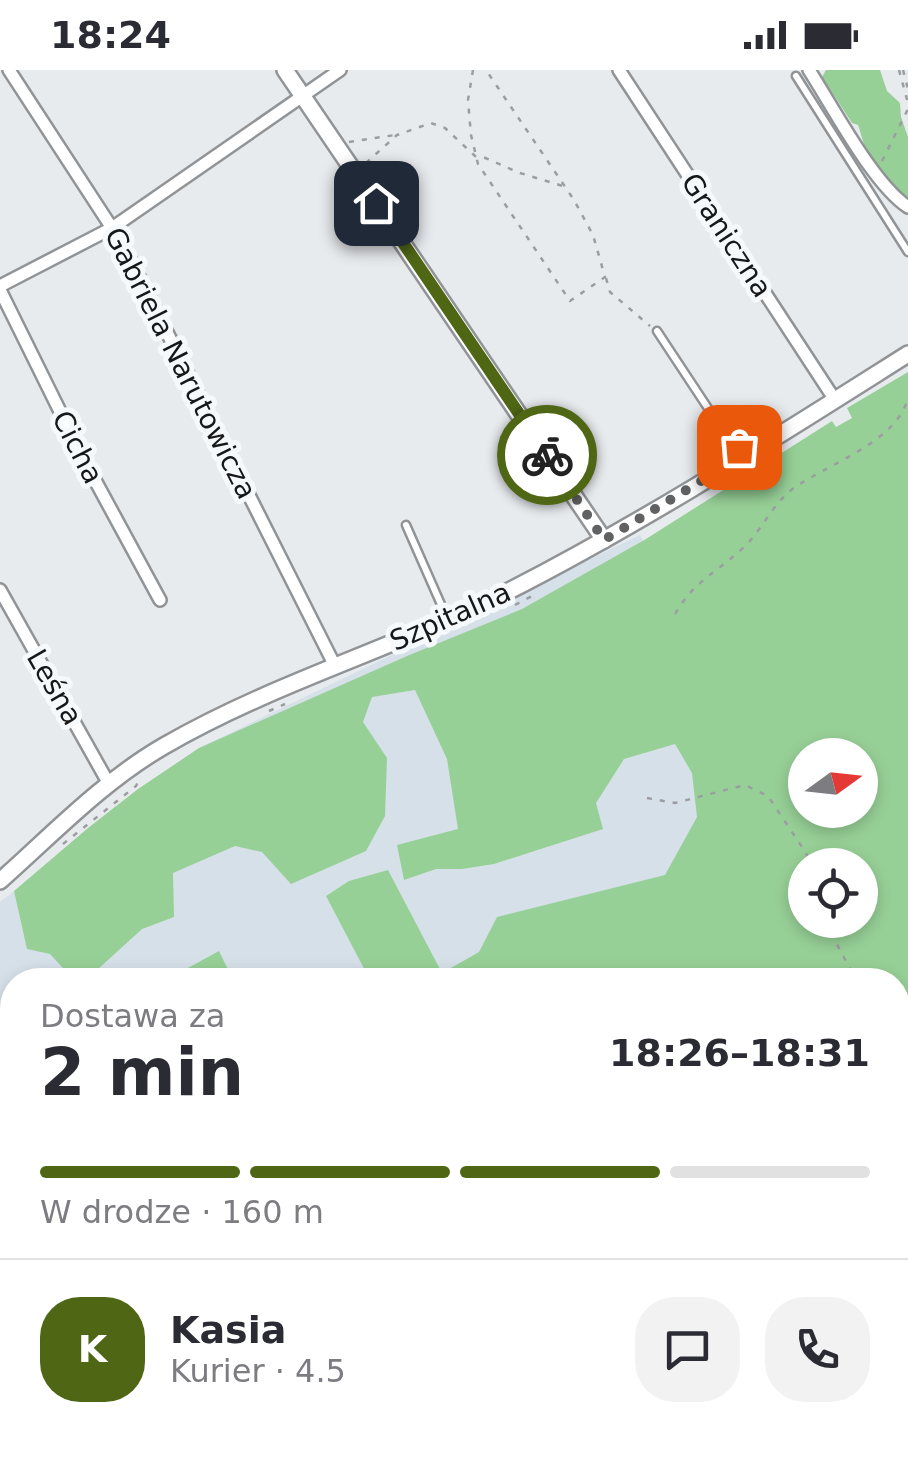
<!DOCTYPE html>
<html lang="pl">
<head>
<meta charset="utf-8">
<style>
	:root { --surface:#fff; --page:#f2f2f3; --text:#2b2b33; --muted:#7c7c81; --line:#e1e1e2; --accent:#4f6615 }
	body { margin:0; font-family:"DejaVu Sans",sans-serif; background:var(--page); color:var(--text); height:100vh; display:flex; flex-direction:column; font-size:38px; white-space:nowrap }
	* { box-sizing:border-box; margin:0 }
	p { font-size:32px; color:var(--muted) }
	.icon { flex:none; width:55px; height:55px; fill:none; stroke:currentColor; stroke-width:2; stroke-linecap:round; stroke-linejoin:round }
	.map { position:relative; flex:1; overflow:hidden }
	.drawer { position:absolute; left:0px; top:898px; width:910px; height:492px; display:flex; flex-direction:column; background:var(--surface); border-radius:40px 40px 0 0; box-shadow:0 5px 15px #0003 }
	.drawer>* { flex:none }
	.needle { width:65px; rotate:75deg }
	.buttons { position:absolute; left:788px; top:668px; display:grid; gap:20px }
	.buttons a { display:grid; place-items:center; width:90px; height:90px; border-radius:50%; background:var(--surface); box-shadow:0 5px 15px #0003; font-size:50px }
	.pin { position:absolute; display:grid; place-items:center; width:85px; height:85px; color:#fff; margin:-42px; border-radius:20px; box-shadow:0 5px 15px #0006 }
	.courier { position:absolute; display:grid; place-items:center; width:100px; height:100px; margin:-50px; border:8px solid #4f6615; border-radius:50%; background:#fff; color:#222; box-shadow:0 2px 12px #0007 }
	.summary em { font-style:normal; font-weight:700 }
	.summary div { display:flex; flex-direction:column-reverse }
	.summary { display:flex; align-items:center; justify-content:space-between; height:170px; padding:0 40px }
	h1 { font-size:65px; font-weight:700; line-height:75px }
	.bar { display:grid; grid-template-columns:repeat(4,1fr); gap:15px 10px; align-content:center; height:120px; padding:0 40px }
	.bar i { height:12px; border-radius:8px; background:var(--line) }
	.bar .current { background:var(--accent) }
	.bar p { grid-column:span 4 }
	.line { display:flex; align-items:center; gap:25px; padding:0 40px; border-top:2px solid var(--line) }
	.line div { flex:1 }
	.round { display:grid; place-items:center; flex:none; width:105px; height:105px; border-radius:40px; background:var(--page) }
	.status { display:flex; justify-content:space-between; align-items:center; height:70px; padding:0 50px; background:var(--surface); direction:ltr }
	.status svg { height:28px; fill:currentColor }
	.map>svg:first-child { display:block }
	.built { fill:#d6e0e8 }
	.green { fill:#97d097; fill-rule:evenodd }
	.lines { fill:none; stroke-linecap:round; stroke-linejoin:round }
	.service-casing { stroke:#919497; stroke-width:11 }
	.minor-casing { stroke:#919497; stroke-width:16 }
	.tertiary-casing { stroke:#919497; stroke-width:20 }
	.path { stroke:#9b9da0; stroke-width:2.5; stroke-dasharray:5 8; stroke-linecap:butt }
	.service { stroke:#fff; stroke-width:6 }
	.minor { stroke:#fff; stroke-width:11 }
	.tertiary { stroke:#fff; stroke-width:15 }
	.done { stroke:#606163; stroke-width:10; stroke-dasharray:0 18 }
	.route { stroke:#4f6615; stroke-width:12 }
	.labels { text-anchor:middle; stroke-width:10; stroke-linejoin:round; paint-order:stroke }
	.street-label { font-size:28px; fill:#161718; stroke:#f6f9fb }
</style>
</head>
<body>
<div class="status"><b>18:24</b><svg viewBox="0 0 49 12"><path d="M0 12V9h3v3zM5 12V6h3v6zM10 12V3h3v9zM15 12V0h3v12zM26 1h20v11H26zM47 4h2v5h-2z"/></svg></div>
<div class="map">
<svg width="908" height="1388" viewBox="0 0 908 1388">
	<rect width="100%" height="100%" fill="#e8ebee"/>
	<!-- built -->
	<path class="built" d="M640,465l170,330h-5l-202,115h-591v468l-12,10v-556l199,-154z"/>
	<!-- green -->
	<g class="green">
		<path d="M826,0h54l7,21 13,12 1,14 7,20v62c-17,-10 -39,-39 -45,-58 -2,-5 -3,-11 -5,-16l-6,-2 -30,-46z"/>
		<path d="M908,302v1086h-789l10,-10h769v-468h-528l-44,-84 23,-15 39,-11 54,103 37,-21 18,-35 168,-42 32,-58 -5,-44 -17,-29 -51,15 -28,44 7,26 -109,35 -32,5h-26l-32,11 -7,-35 61,-16 -11,-70 -32,-69 -43,7 -9,25 24,36 -2,58 -19,35 -75,33 -29,-32 -27,-6 -62,27 1,44 -32,12 -56,51h-12l-24,-26 -23,-5 -13,-58 74,-63 50,-39 61,-41 208,-92 115,-47 124,-70 186,-118 4,6 16,-9 -5,-10zM805,685h55v55h-55zM805,795h55v55h-55z"/>
		<path d="M219,881l14,29h-67z"/>
		<path d="M0,1053l12,3v322h77v10h-89z"/>
	</g>
	<g class="lines">
		<defs>
			<g id="service">
				<path d="M796,6l112,176"/>
				<path d="M657,261l70,106 16,17"/>
				<path d="M406,455l41,93"/>
			</g>
			<g id="minor">
				<path d="M9,0l114,175 212,421"/>
				<path d="M619,0l216,330"/>
				<path d="M809,0c24,37 64,114 99,137"/>
				<path d="M0,216l112,-58 228,-158"/>
				<path d="M0,220l83,168 77,142"/>
				<path d="M0,520l109,194"/>
				<path d="M0,988l12,17"/>
				<path d="M99,1388v-10"/>
			</g>
			<g id="tertiary">
				<path d="M285,0l319,470"/>
				<path d="M0,811c53,-47 102,-99 164,-135 107,-62 228,-97 339,-152 140,-71 272,-156 405,-240"/>
			</g>
		</defs>
		<!-- service casing -->
		<use href="#service" class="service-casing"/>
		<!-- minor casing -->
		<use href="#minor" class="minor-casing"/>
		<!-- tertiary casing -->
		<use href="#tertiary" class="tertiary-casing"/>
		<!-- path -->
		<g class="path">
			<path d="M473,0l-5,30 3,35 7,29 92,137 35,-24 -12,-42 -19,-35 -88,-130"/>
			<path d="M899,0l9,33"/>
			<path d="M903,0l5,19"/>
			<path d="M349,72l46,-7"/>
			<path d="M882,91l26,-52"/>
			<path d="M366,93l31,-28 34,-12 14,5 30,28 8,1 37,16 43,13"/>
			<path d="M606,208l4,14 40,34"/>
			<path d="M515,535l19,-10"/>
			<path d="M675,544c20,-35 45,-43 71,-69 16,-16 26,-39 44,-54 35,-27 106,-47 118,-93"/>
			<path d="M269,641l16,-7"/>
			<path d="M647,728l28,5 70,-18 23,11 38,57 5,12"/>
			<path d="M63,774l73,-58 4,-8"/>
			<path d="M830,850l3,17 23,43"/>
			<path d="M0,970l12,-4"/>
			<path d="M778,1378l4,10"/>
		</g>
		<!-- service -->
		<use href="#service" class="service"/>
		<!-- minor -->
		<use href="#minor" class="minor"/>
		<!-- tertiary -->
		<use href="#tertiary" class="tertiary"/>
	</g>
	<g class="lines">
		<!-- done -->
		<path class="done" d="M547,385l57,85 140,-85 -5,-8"/>
		<!-- route -->
		<path class="route" d="M376,133l171,252"/>
	</g>
	<g class="labels">
		<!-- street labels -->
		<g class="street-label">
			<text transform="translate(727 165) rotate(57)" y="10">Graniczna</text>
			<text transform="translate(181 293) rotate(63)" y="10">Gabriela Narutowicza</text>
			<text transform="translate(78 377) rotate(63)" y="10">Cicha</text>
			<text transform="translate(450 546) rotate(-24)" y="10">Szpitalna</text>
			<text transform="translate(55 617) rotate(60)" y="10">Leśna</text>
		</g>
	</g>
</svg>
<div class="buttons">
<a><svg class="needle" viewBox="-14 -14 28 28"><path d="M0-13l5 13h-10z" fill="#e53935"/><path d="M0 13l5-13h-10z" fill="#7c7c81"/></svg></a>
<a><svg class="icon" aria-label="locate" viewBox="0 0 24 24"><circle cx="12" cy="12" r="6"/><path d="M12 2v4M12 18v4M2 12h4M18 12h4"/></svg></a>
</div>
<div class="pin" style="left:739px;top:377px;background:#ea580c"><svg class="icon" aria-label="bag" viewBox="0 0 24 24"><path d="M5 8h14l-1 12H6zM9 8a3 3 0 0 1 6 0"/></svg></div>
<div class="pin" style="left:376px;top:133px;background:#1f2937"><svg class="icon" aria-label="home" viewBox="0 0 24 24"><path d="M3 11l9-7 9 7M6 9v11h12V9"/></svg></div>
<div class="courier" style="left:547px;top:385px"><svg class="icon" aria-label="bike" viewBox="0 0 24 24"><circle cx="6" cy="16" r="4"/><circle cx="18" cy="16" r="4"/><path d="M6 16l4-8h5l3 8M10 8l3 8H6M13 5h3"/></svg></div>
<section class="drawer">
<div class="summary"><div><h1>2 min</h1><p>Dostawa za</p></div><em>18:26–18:31</em></div>
<div class="bar"><i class="current"></i><i class="current"></i><i class="current"></i><i></i><p>W drodze · 160 m</p></div>
<div class="line" style="height:180px"><b class="round" style="background:var(--accent);color:#fff">K</b><div><b>Kasia</b><p>Kurier · 4.5</p></div><a class="round"><svg class="icon" aria-label="chat" viewBox="0 0 24 24"><path d="M4 5h16v11H9l-5 4z"/></svg></a><a class="round"><svg class="icon" aria-label="phone" viewBox="0 0 24 24"><path d="M5 4h4l2 5-3 2q2 4 5 5l2-3 5 2v4C11 20 4 13 5 4z"/></svg></a></div>
</section>
</div>
</body>
</html>
